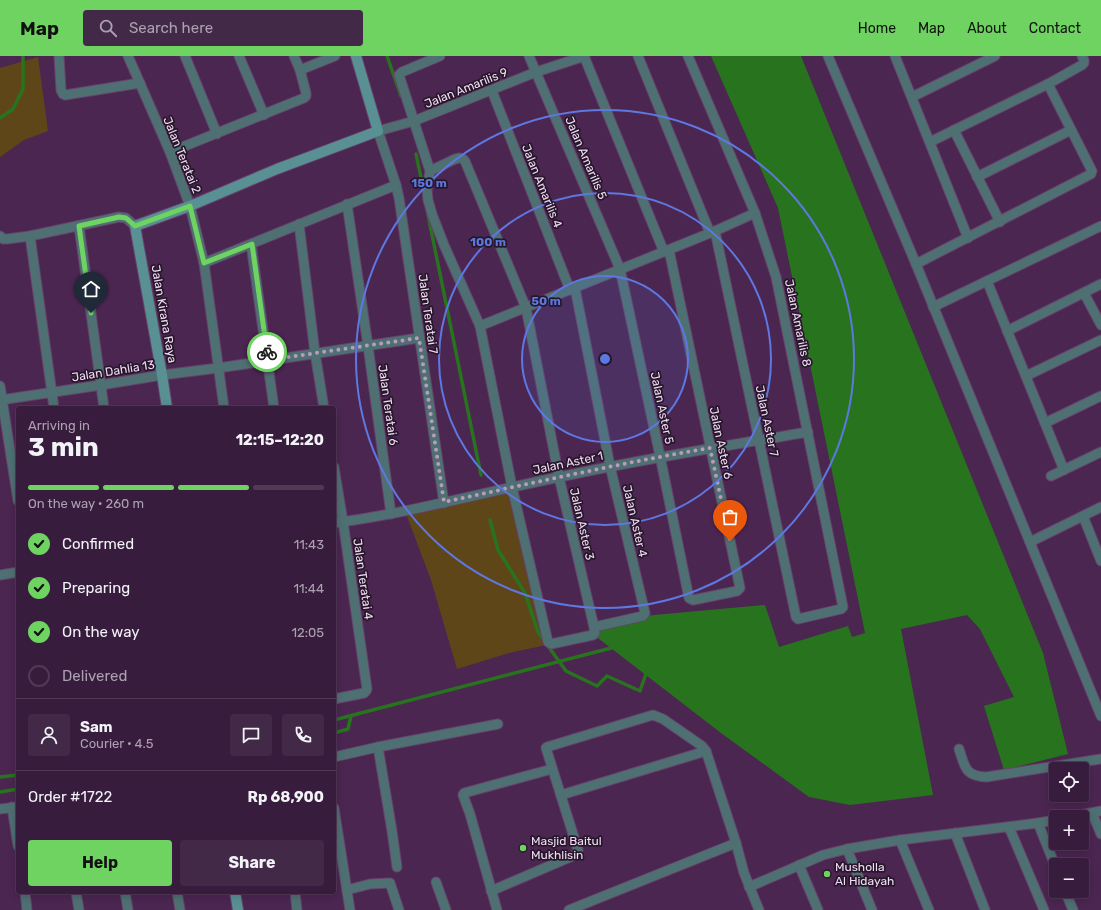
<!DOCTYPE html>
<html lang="en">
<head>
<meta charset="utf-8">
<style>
	:root { --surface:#381c3d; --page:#432948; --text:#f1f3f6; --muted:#aba1b0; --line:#523a57; --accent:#6ed361 }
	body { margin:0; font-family:Rubik,sans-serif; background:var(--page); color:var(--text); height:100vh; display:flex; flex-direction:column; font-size:15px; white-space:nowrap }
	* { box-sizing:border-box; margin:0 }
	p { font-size:13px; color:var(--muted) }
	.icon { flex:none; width:22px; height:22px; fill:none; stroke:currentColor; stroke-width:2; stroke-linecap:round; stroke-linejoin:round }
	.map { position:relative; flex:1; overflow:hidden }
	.sheet { position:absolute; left:16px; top:350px; width:320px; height:488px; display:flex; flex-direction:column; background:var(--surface); border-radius:4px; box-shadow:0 2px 10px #0003,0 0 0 1px var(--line) }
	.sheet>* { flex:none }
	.controls { position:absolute; left:1049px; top:706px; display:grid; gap:8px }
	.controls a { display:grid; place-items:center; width:40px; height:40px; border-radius:4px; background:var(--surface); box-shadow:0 2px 10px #0003,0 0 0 1px var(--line); font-size:20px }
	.pin { position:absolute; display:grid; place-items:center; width:34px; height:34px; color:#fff; margin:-41px -17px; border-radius:50% 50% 50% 0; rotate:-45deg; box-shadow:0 0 4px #0007 }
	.pin .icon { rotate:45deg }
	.courier { position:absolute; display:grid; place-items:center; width:40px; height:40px; margin:-20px; border:3px solid #6ed361; border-radius:50%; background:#fff; color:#222; box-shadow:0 1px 5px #0007 }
	.summary em { font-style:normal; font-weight:700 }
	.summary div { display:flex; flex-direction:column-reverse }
	.summary { display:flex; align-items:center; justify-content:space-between; height:68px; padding:0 12px }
	h1 { font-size:26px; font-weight:700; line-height:30px }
	.bar { display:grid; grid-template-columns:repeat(4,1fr); gap:6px 4px; align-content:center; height:48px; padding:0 12px }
	.bar i { height:5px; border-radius:3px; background:var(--line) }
	.bar .current { background:var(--accent) }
	.bar p { grid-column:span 4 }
	.line { display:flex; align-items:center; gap:10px; padding:0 12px; border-top:1px solid var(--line) }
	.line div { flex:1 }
	.round { display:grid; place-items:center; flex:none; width:42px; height:42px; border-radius:4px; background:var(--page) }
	ol { padding:0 12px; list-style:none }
	li { display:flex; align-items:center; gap:12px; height:44px }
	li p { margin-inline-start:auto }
	li .icon { padding:4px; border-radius:50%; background:var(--accent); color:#111; stroke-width:4 }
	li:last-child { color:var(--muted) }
	li i { width:22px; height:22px; border:2px solid var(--line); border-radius:50% }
	.button { display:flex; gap:8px; margin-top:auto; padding:8px 12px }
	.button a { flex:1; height:46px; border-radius:4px; background:var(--accent); color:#111; font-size:16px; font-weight:700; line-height:46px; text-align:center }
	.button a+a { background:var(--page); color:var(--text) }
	header { display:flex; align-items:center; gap:24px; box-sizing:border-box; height:56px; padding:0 20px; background:var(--accent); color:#111 }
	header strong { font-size:19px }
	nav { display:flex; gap:22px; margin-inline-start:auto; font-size:14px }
	.search { width:280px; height:36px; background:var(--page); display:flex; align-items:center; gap:10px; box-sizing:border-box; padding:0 14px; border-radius:4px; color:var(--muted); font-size:15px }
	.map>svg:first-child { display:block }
	.green { fill:#5e4618 }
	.water { fill:#28741e }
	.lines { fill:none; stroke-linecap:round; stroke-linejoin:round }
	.stream { stroke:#28741e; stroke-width:3.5 }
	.street-casing { stroke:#66436b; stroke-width:11 }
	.secondary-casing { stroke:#66436b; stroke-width:12 }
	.street { stroke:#4f7073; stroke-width:9 }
	.secondary { stroke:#599094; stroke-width:10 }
	.done { stroke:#b89cbc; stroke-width:4; stroke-dasharray:0 7.2 }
	.route { stroke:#6ed361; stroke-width:5 }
	.ring { fill:none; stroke:#5d78e1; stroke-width:2 }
	.poi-dot { fill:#6ed361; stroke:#27172a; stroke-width:1.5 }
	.labels { text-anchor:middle; stroke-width:3.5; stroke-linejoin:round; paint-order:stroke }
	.street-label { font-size:12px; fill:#f2dbf6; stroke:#27172a }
	.poi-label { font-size:12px; fill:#f2dbf6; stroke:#27172a; text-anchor:start }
	.centre { fill:#5d78e1; stroke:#27172a; stroke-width:2 }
	.ring-label { font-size:12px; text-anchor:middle; font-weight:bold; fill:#5d78e1; stroke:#27172a; stroke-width:3.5; stroke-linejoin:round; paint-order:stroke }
</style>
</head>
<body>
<header>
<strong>Map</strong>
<div class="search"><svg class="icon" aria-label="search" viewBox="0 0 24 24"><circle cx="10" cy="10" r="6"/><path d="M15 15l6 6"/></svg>Search here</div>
<nav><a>Home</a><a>Map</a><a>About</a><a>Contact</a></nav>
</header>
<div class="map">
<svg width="1101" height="854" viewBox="0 0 1101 854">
	<rect width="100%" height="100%" fill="#4b2651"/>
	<!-- green -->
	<g class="green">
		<path d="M38,1l10,74 -24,9 -24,17v-89z"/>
		<path d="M512,431l39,157 -42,9 -52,16 -26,-89 -26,-69z"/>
	</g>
	<!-- water -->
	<path class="water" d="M711,0h90l242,597 25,101 -64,16 -20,-64 30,-9 -34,-68 -13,-14 -66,14 32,166 -83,10 -41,-8 -88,-64 -127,-98v-8l49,-11 122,-11 14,42 69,-21 4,11 13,-4 -87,-425z"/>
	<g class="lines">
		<!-- stream -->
		<g class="stream">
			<path d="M387,0l14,40"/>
			<path d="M0,62l13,-9 10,-20v-33"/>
			<path d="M416,98l8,38"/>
			<path d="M428,159l53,260"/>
			<path d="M490,464l8,30 27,43 13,39 28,39 31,15 10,-10 33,15 7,-20"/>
			<path d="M334,664l281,-73"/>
			<path d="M334,677l14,-4 3,-13"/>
			<path d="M0,721l18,-2"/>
			<path d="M0,736l18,-3"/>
		</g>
		<defs>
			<g id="street">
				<path d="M59,0l2,34 2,4 2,1 75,-12"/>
				<path d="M128,0l42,96 20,54 14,57 20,145"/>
				<path d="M185,0l32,78"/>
				<path d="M239,0l25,59"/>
				<path d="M529,0l91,213 40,187 29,142 4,2 44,-9 3,-3 -71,-338"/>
				<path d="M584,0l80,196"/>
				<path d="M638,0l72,177"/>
				<path d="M688,0l67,157 21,64 67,330 -2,2 -43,10 -2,-2 -81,-386"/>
				<path d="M828,0l88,208 185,452"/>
				<path d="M895,0l73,182"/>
				<path d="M300,14l35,-14"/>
				<path d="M492,35l78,199"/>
				<path d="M912,41l83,-41"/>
				<path d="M954,74l46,92"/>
				<path d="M930,86l118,-58 34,-19 2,-2v-3l-2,-4"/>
				<path d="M170,96l134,-54 2,-2v-3l-6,-23 -6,-14"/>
				<path d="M430,115l25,-12c4,-1 7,-2 10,2l61,147 33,169 35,150 1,6 -2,2 -42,9 -3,-2 -36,-155 -32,-161 -36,-81 -12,-31 -4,-14 -1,-10 3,-19 -31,-96 3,-3 38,-16"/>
				<path d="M977,121l94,-47"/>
				<path d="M347,148l21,142 23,168"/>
				<path d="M299,168l16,129 9,55"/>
				<path d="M79,170l25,182"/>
				<path d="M0,180l3,3h4l23,-3 89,-19 7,1 9,8"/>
				<path d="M30,180l24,172"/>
				<path d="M251,188l23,164"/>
				<path d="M204,207l192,-78"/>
				<path d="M916,208l175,-90 1,-3 -44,-87"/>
				<path d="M987,225l77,189"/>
				<path d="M575,232l35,178 35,147 -2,3 -49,11"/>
				<path d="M1084,237l17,32"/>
				<path d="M933,251l168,-81"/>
				<path d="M480,270l235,-95 40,-18"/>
				<path d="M1007,275l94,-47"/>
				<path d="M1026,320l75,-36"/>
				<path d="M0,330l18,115"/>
				<path d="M0,344l101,-15 61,-10 56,-7 201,-30"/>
				<path d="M1045,367l56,-27"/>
				<path d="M334,411l9,55 24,167 -1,2 -2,2 -30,6"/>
				<path d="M1051,420l50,-24"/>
				<path d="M444,447l-45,-305 -3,-13 -18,-54 36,-10 122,-49 49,-16"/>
				<path d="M1083,460l18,45"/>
				<path d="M334,467c76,-10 150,-31 226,-46 82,-18 165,-31 248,-45"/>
				<path d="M1030,486l71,-35"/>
				<path d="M0,519l18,-3"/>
				<path d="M378,691l14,84 5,36"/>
				<path d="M959,693c6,18 6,27 27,28l115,-18"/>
				<path d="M334,701l44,-10 120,-23"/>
				<path d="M561,739l145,-44"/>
				<path d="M12,751l6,39"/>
				<path d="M334,752l16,102"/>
				<path d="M0,753l17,-2"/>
				<path d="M1092,757l9,21"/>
				<path d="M1070,761l31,-6"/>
				<path d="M1038,767l18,45"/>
				<path d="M1009,771l35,83"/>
				<path d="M955,777l30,77"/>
				<path d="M900,784l29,70"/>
				<path d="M847,793l25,61"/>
				<path d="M799,809l19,45"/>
				<path d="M436,826l10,28"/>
				<path d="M749,831l74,-32 24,-6 53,-9 138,-17 18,-3"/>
				<path d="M347,834l23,-6 20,-1 9,27"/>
				<path d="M491,835l84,-36 3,-5 -32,-102 1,-1 106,-32 10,4 39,27 4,5 30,92 8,30 15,37"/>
				<path d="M1065,835l8,19"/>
				<path d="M25,836l2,18"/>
				<path d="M76,836l3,18"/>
				<path d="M125,836l3,18"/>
				<path d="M177,836l3,18"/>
				<path d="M295,836l2,18"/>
				<path d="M497,854l-27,-96 -7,-19 1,-2 88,-24"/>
				<path d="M569,854l167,-67"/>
			</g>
			<g id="secondary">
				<path d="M167,352l-5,-33 -27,-149 55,-20 87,-37 101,-38 -22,-75"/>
				<path d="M235,836l3,18"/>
			</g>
		</defs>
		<!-- street casing -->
		<use href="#street" class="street-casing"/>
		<!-- secondary casing -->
		<use href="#secondary" class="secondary-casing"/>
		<!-- street -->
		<use href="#street" class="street"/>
		<!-- secondary -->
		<use href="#secondary" class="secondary"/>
	</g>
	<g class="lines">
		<!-- done -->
		<path class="done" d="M267,296l1,8 151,-22 25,164c89,-19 177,-39 266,-54l20,93"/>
		<!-- route -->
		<path class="route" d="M91,257l-12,-87 40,-9 7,1 9,8 55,-20 14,57 48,-19 15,108"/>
	</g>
	<!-- distance rings -->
	<circle cx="605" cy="303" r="83" fill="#5d78e1" fill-opacity=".12"/>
	<g class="ring">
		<circle cx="605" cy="303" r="83"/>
		<circle cx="605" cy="303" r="166"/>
		<circle cx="605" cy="303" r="249"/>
	</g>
	<!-- markers -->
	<g class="poi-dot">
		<circle cx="523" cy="792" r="4"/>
		<circle cx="827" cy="818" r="4"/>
	</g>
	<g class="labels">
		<!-- street labels -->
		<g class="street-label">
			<text transform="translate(466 32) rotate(-22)" y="4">Jalan Amarilis 9</text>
			<text transform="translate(182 99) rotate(68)" y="4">Jalan Teratai 2</text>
			<text transform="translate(586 102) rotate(67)" y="4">Jalan Amarilis 5</text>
			<text transform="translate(542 130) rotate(68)" y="4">Jalan Amarilis 4</text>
			<text transform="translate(164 258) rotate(80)" y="4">Jalan Kirana Raya</text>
			<text transform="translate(428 258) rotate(82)" y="4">Jalan Teratai 7</text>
			<text transform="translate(798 267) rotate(78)" y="4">Jalan Amarilis 8</text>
			<text transform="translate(113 315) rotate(-9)" y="4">Jalan Dahlia 13</text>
			<text transform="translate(388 349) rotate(82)" y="4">Jalan Teratai 6</text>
			<text transform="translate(662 352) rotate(78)" y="4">Jalan Aster 5</text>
			<text transform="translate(767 365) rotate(78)" y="4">Jalan Aster 7</text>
			<text transform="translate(721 387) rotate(78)" y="4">Jalan Aster 6</text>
			<text transform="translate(568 407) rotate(-12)" y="4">Jalan Aster 1</text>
			<text transform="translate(635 465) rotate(77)" y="4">Jalan Aster 4</text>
			<text transform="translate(582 468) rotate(77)" y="4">Jalan Aster 3</text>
			<text transform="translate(363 523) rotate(82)" y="4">Jalan Teratai 4</text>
		</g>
		<!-- poi labels -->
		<g class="poi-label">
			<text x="531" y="789">Masjid Baitul<tspan x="531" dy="14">Mukhlisin</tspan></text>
			<text x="835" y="815">Musholla<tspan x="835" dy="14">Al Hidayah</tspan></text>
		</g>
	</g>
	<circle cx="605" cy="303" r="6" class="centre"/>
	<g class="ring-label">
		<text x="429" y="131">150 m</text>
		<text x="488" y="190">100 m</text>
		<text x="546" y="249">50 m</text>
	</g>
</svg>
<div class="controls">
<a><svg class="icon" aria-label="locate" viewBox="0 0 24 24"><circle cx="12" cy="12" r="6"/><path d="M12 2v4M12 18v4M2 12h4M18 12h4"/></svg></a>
<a>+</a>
<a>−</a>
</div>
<div class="pin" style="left:730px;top:485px;background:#ea580c"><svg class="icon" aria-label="bag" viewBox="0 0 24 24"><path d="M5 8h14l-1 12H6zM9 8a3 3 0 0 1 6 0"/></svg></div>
<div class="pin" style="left:91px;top:257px;background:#1f2937"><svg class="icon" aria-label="home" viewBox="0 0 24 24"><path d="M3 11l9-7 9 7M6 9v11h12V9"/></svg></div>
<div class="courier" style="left:267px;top:296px"><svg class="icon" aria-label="bike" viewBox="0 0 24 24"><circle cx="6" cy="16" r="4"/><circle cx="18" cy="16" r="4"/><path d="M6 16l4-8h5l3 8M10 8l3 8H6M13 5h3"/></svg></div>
<section class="sheet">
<div class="summary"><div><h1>3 min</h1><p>Arriving in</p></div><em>12:15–12:20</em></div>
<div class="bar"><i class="current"></i><i class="current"></i><i class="current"></i><i></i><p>On the way · 260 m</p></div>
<ol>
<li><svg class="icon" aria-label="check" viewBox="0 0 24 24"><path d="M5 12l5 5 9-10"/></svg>Confirmed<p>11:43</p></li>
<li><svg class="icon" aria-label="check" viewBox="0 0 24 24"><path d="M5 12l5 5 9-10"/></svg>Preparing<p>11:44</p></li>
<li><svg class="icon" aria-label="check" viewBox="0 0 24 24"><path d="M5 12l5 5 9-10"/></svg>On the way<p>12:05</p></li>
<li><i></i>Delivered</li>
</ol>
<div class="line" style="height:72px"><a class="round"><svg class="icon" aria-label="person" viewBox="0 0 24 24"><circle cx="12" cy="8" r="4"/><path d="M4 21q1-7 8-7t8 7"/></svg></a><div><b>Sam</b><p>Courier · 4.5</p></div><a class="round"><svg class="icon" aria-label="chat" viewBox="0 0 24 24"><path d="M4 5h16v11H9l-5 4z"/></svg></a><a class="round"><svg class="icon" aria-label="phone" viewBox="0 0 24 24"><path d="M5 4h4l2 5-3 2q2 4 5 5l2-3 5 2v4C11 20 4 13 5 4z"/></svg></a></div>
<div class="line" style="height:52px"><div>Order #1722</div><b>Rp 68,900</b></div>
<div class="button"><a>Help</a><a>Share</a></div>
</section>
</div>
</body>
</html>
